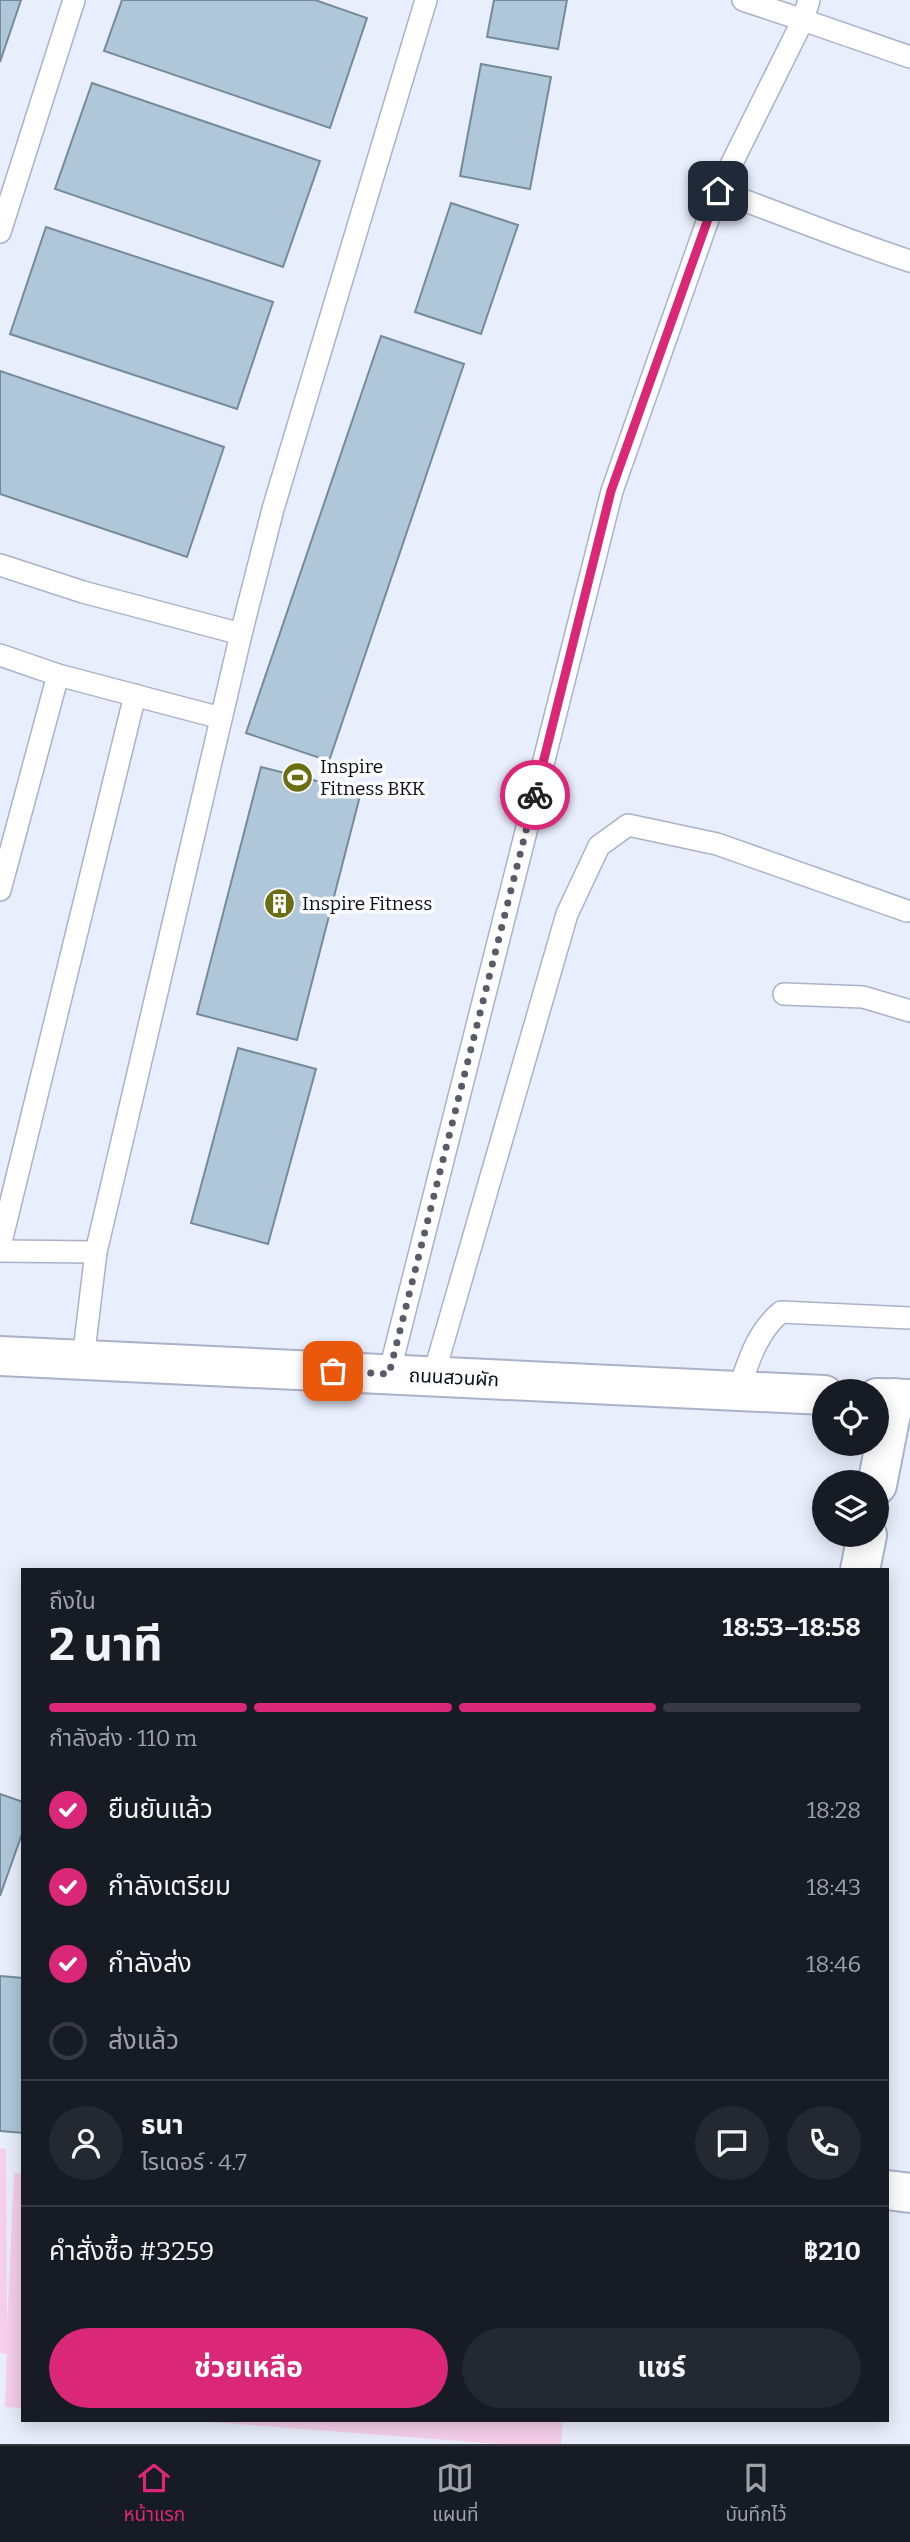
<!DOCTYPE html>
<html lang="th">
<head>
<meta charset="utf-8">
<style>
	:root { --surface:#171b24; --page:#242831; --text:#f1f3f6; --muted:#9ea1a6; --line:#363941; --accent:#db2777 }
	body { margin:0; font-family:Bitter,"Noto Sans Thai",serif; background:var(--page); color:var(--text); height:100vh; display:flex; flex-direction:column; font-size:26px; white-space:nowrap }
	* { box-sizing:border-box; margin:0 }
	p { font-size:23px; color:var(--muted) }
	.icon { flex:none; width:38px; height:38px; fill:none; stroke:currentColor; stroke-width:2; stroke-linecap:round; stroke-linejoin:round }
	.map { position:relative; flex:1; overflow:hidden }
	.sheet { position:absolute; left:21px; top:1568px; width:868px; height:854px; display:flex; flex-direction:column; background:var(--surface); border-radius:0px; box-shadow:0 4px 18px #0003 }
	.sheet>* { flex:none }
	.tools { position:absolute; left:812px; top:1379px; display:grid; gap:14px }
	.tools a { display:grid; place-items:center; width:77px; height:77px; border-radius:50%; background:var(--surface); box-shadow:0 4px 18px #0003; font-size:35px }
	.pin { position:absolute; display:grid; place-items:center; width:60px; height:60px; color:#fff; margin:-30px; border-radius:14px; box-shadow:0 4px 10px #0006 }
	.courier { position:absolute; display:grid; place-items:center; width:70px; height:70px; margin:-35px; border:5px solid #db2777; border-radius:50%; background:#fff; color:#222; box-shadow:0 2px 9px #0007 }
	.head em { font-style:normal; font-weight:700 }
	.head div { display:flex; flex-direction:column-reverse }
	.head { display:flex; align-items:center; justify-content:space-between; height:119px; padding:0 28px }
	h1 { font-size:46px; font-weight:700; line-height:52px }
	.bar { display:grid; grid-template-columns:repeat(4,1fr); gap:10px 7px; align-content:center; height:84px; padding:0 28px }
	.bar i { height:9px; border-radius:5px; background:var(--line) }
	.bar .active { background:var(--accent) }
	.bar p { grid-column:span 4 }
	.line { display:flex; align-items:center; gap:18px; padding:0 28px; border-top:2px solid var(--line) }
	.line div { flex:1 }
	.round { display:grid; place-items:center; flex:none; width:74px; height:74px; border-radius:37px; background:var(--page) }
	ol { padding:0 28px; list-style:none }
	li { display:flex; align-items:center; gap:21px; height:77px }
	li p { margin-inline-start:auto }
	li .icon { padding:7px; border-radius:50%; background:var(--accent); color:#fff; stroke-width:4 }
	li:last-child { color:var(--muted) }
	li i { width:38px; height:38px; border:4px solid var(--line); border-radius:50% }
	.cta { display:flex; gap:14px; margin-top:auto; padding:14px 28px }
	.cta a { flex:1; height:80px; border-radius:42px; background:var(--accent); color:#fff; font-size:28px; font-weight:700; line-height:80px; text-align:center }
	.cta a+a { background:var(--page); color:var(--text) }
	.dock { display:flex; justify-content:space-around; align-items:center; height:98px; border-top:2px solid var(--line); background:var(--surface); font-size:19px; color:var(--muted) }
	.dock a { display:grid; justify-items:center; gap:4px }
	.dock .active { color:var(--accent) }
	.map>svg:first-child { display:block }
	.green { fill:#f6cfea }
	.building { fill:#afc7d8; stroke:#758b9c; stroke-width:2 }
	.lines { fill:none; stroke-linecap:round; stroke-linejoin:round }
	.lane-casing { stroke:#aab1c9; stroke-width:24 }
	.street-casing { stroke:#aab1c9; stroke-width:42 }
	.secondary-casing { stroke:#aab1c9; stroke-width:42 }
	.lane { stroke:#fff; stroke-width:21 }
	.street { stroke:#fff; stroke-width:38 }
	.secondary { stroke:#fff; stroke-width:38 }
	.done { stroke:#595c68; stroke-width:7; stroke-dasharray:0 12.6 }
	.route { stroke:#db2777; stroke-width:9 }
	.labels { text-anchor:middle; stroke-width:7; stroke-linejoin:round; paint-order:stroke }
	.poi-label { font-size:19px; fill:#0c0e17; stroke:#fbfbfb; text-anchor:start }
	.street-label { font-size:19px; fill:#0c0e17; stroke:#fbfbfb }
</style>
</head>
<body>
<div class="map">
<svg width="910" height="2444" viewBox="0 0 910 2444">
	<rect width="100%" height="100%" fill="#e9eefd"/>
	<!-- green -->
	<g class="green">
		<path d="M0,2148l6,1 1,180 7,-156 9,1v234l-18,-1 2,-53 -7,-1z"/>
		<path d="M184,2420h379l-2,24h-62z"/>
	</g>
	<!-- building -->
	<g class="building">
		<path d="M0,0h21l-21,62z"/>
		<path d="M122,0h193l52,18 -37,110 -226,-77z"/>
		<path d="M494,0h73l-9,49 -71,-12z"/>
		<path d="M481,64l70,13 -21,112 -70,-13z"/>
		<path d="M92,83l228,78 -37,106 -228,-78z"/>
		<path d="M451,203l67,22 -37,109 -66,-22z"/>
		<path d="M46,227l227,75 -36,107 -227,-75z"/>
		<path d="M381,336l83,28 -135,397 -83,-28z"/>
		<path d="M0,371l224,76 -37,110 -187,-63z"/>
		<path d="M261,767l100,25 -64,248 -100,-26z"/>
		<path d="M238,1048l78,21 -48,175 -77,-21z"/>
		<path d="M0,1794l23,8v29l-23,65z"/>
		<path d="M0,1976l23,2v155l-23,-2z"/>
	</g>
	<g class="lines">
		<defs>
			<g id="lane">
				<path d="M809,0l-6,20 107,37"/>
				<path d="M718,191c65,23 127,49 192,70"/>
				<path d="M0,232l74,-232"/>
				<path d="M0,565l83,27 158,42"/>
				<path d="M0,655l58,20 163,43"/>
				<path d="M0,890l58,-215"/>
				<path d="M784,994l79,3 47,14"/>
				<path d="M0,1246l135,-551"/>
				<path d="M0,1251l96,1"/>
				<path d="M83,1360l13,-108 145,-618 32,-125 153,-509"/>
				<path d="M389,1374l223,-883 106,-300 85,-171 -60,-20"/>
				<path d="M433,1377l134,-463 32,-68 29,-21 89,19 190,67"/>
				<path d="M738,1391c11,-30 18,-58 43,-79l129,6"/>
			</g>
			<g id="street">
				<path d="M877,1485l17,-87"/>
				<path d="M860,1570l7,-35"/>
				<path d="M887,2190l23,3"/>
			</g>
			<g id="secondary">
				<path d="M0,1356l824,39"/>
				<path d="M877,1398l33,1"/>
			</g>
		</defs>
		<!-- lane casing -->
		<use href="#lane" class="lane-casing"/>
		<!-- street casing -->
		<use href="#street" class="street-casing"/>
		<!-- secondary casing -->
		<use href="#secondary" class="secondary-casing"/>
		<!-- lane -->
		<use href="#lane" class="lane"/>
		<!-- street -->
		<use href="#street" class="street"/>
		<!-- secondary -->
		<use href="#secondary" class="secondary"/>
	</g>
	<g class="lines">
		<!-- done -->
		<path class="done" d="M333,1371l56,3 146,-579"/>
		<!-- route -->
		<path class="route" d="M535,795l76,-304 107,-300"/>
	</g>
	<!-- icons -->
	<defs>
		<symbol id="stadium-disc" viewBox="-11 -11 22 22"><circle r="9.5" fill="#6a6d11" stroke="#fbfbfb"/><path d="M0-5a6.5 5 0 1 0 0 10a6.5 5 0 1 0 0-10ZM-3.5-1.8h7v3.6h-7Z" fill="#fff"/></symbol>
		<symbol id="building-disc" viewBox="-11 -11 22 22"><circle r="9.5" fill="#6a6d11" stroke="#fbfbfb"/><path d="M-4-6H4V6H1V3H-1V6H-4ZM-2.5-4.3h1.7v1.8h-1.7ZM.8-4.3h1.7v1.8H.8ZM-2.5-1h1.7V.8h-1.7ZM.8-1h1.7V.8H.8Z" fill="#fff"/></symbol>
	</defs>
	<g fill-rule="evenodd">
		<use href="#stadium-disc" x="280" y="760" width="35" height="35"/>
		<use href="#building-disc" x="262" y="886" width="35" height="35"/>
	</g>
	<g class="labels">
		<!-- poi labels -->
		<g class="poi-label">
			<text x="320" y="773">Inspire<tspan x="320" dy="22">Fitness BKK</tspan></text>
			<text x="302" y="910">Inspire Fitness</text>
		</g>
		<!-- street labels -->
		<g class="street-label">
			<text transform="translate(454 1377) rotate(3)" y="7">ถนนสวนผัก</text>
		</g>
	</g>
</svg>
<div class="tools">
<a><svg class="icon" aria-label="locate" viewBox="0 0 24 24"><circle cx="12" cy="12" r="6"/><path d="M12 2v4M12 18v4M2 12h4M18 12h4"/></svg></a>
<a><svg class="icon" aria-label="layers" viewBox="0 0 24 24"><path d="M12 4l9 5-9 5-9-5zM3 14l9 5 9-5"/></svg></a>
</div>
<div class="pin" style="left:333px;top:1371px;background:#ea580c"><svg class="icon" aria-label="bag" viewBox="0 0 24 24"><path d="M5 8h14l-1 12H6zM9 8a3 3 0 0 1 6 0"/></svg></div>
<div class="pin" style="left:718px;top:191px;background:#1f2937"><svg class="icon" aria-label="home" viewBox="0 0 24 24"><path d="M3 11l9-7 9 7M6 9v11h12V9"/></svg></div>
<div class="courier" style="left:535px;top:795px"><svg class="icon" aria-label="bike" viewBox="0 0 24 24"><circle cx="6" cy="16" r="4"/><circle cx="18" cy="16" r="4"/><path d="M6 16l4-8h5l3 8M10 8l3 8H6M13 5h3"/></svg></div>
<section class="sheet">
<div class="head"><div><h1>2 นาที</h1><p>ถึงใน</p></div><em>18:53–18:58</em></div>
<div class="bar"><i class="active"></i><i class="active"></i><i class="active"></i><i></i><p>กำลังส่ง · 110 m</p></div>
<ol>
<li><svg class="icon" aria-label="check" viewBox="0 0 24 24"><path d="M5 12l5 5 9-10"/></svg>ยืนยันแล้ว<p>18:28</p></li>
<li><svg class="icon" aria-label="check" viewBox="0 0 24 24"><path d="M5 12l5 5 9-10"/></svg>กำลังเตรียม<p>18:43</p></li>
<li><svg class="icon" aria-label="check" viewBox="0 0 24 24"><path d="M5 12l5 5 9-10"/></svg>กำลังส่ง<p>18:46</p></li>
<li><i></i>ส่งแล้ว</li>
</ol>
<div class="line" style="height:126px"><a class="round"><svg class="icon" aria-label="person" viewBox="0 0 24 24"><circle cx="12" cy="8" r="4"/><path d="M4 21q1-7 8-7t8 7"/></svg></a><div><b>ธนา</b><p>ไรเดอร์ · 4.7</p></div><a class="round"><svg class="icon" aria-label="chat" viewBox="0 0 24 24"><path d="M4 5h16v11H9l-5 4z"/></svg></a><a class="round"><svg class="icon" aria-label="phone" viewBox="0 0 24 24"><path d="M5 4h4l2 5-3 2q2 4 5 5l2-3 5 2v4C11 20 4 13 5 4z"/></svg></a></div>
<div class="line" style="height:91px"><div>คำสั่งซื้อ #3259</div><b>฿210</b></div>
<div class="cta"><a>ช่วยเหลือ</a><a>แชร์</a></div>
</section>
</div>
<nav class="dock">
<a class="active"><svg class="icon" aria-label="home" viewBox="0 0 24 24"><path d="M3 11l9-7 9 7M6 9v11h12V9"/></svg>หน้าแรก</a>
<a><svg class="icon" aria-label="map" viewBox="0 0 24 24"><path d="M3 6l6-2 6 2 6-2v14l-6 2-6-2-6 2zM9 4v14M15 6v14"/></svg>แผนที่</a>
<a><svg class="icon" aria-label="saved" viewBox="0 0 24 24"><path d="M7 4h10v16l-5-4-5 4z"/></svg>บันทึกไว้</a>
</nav>
</body>
</html>
